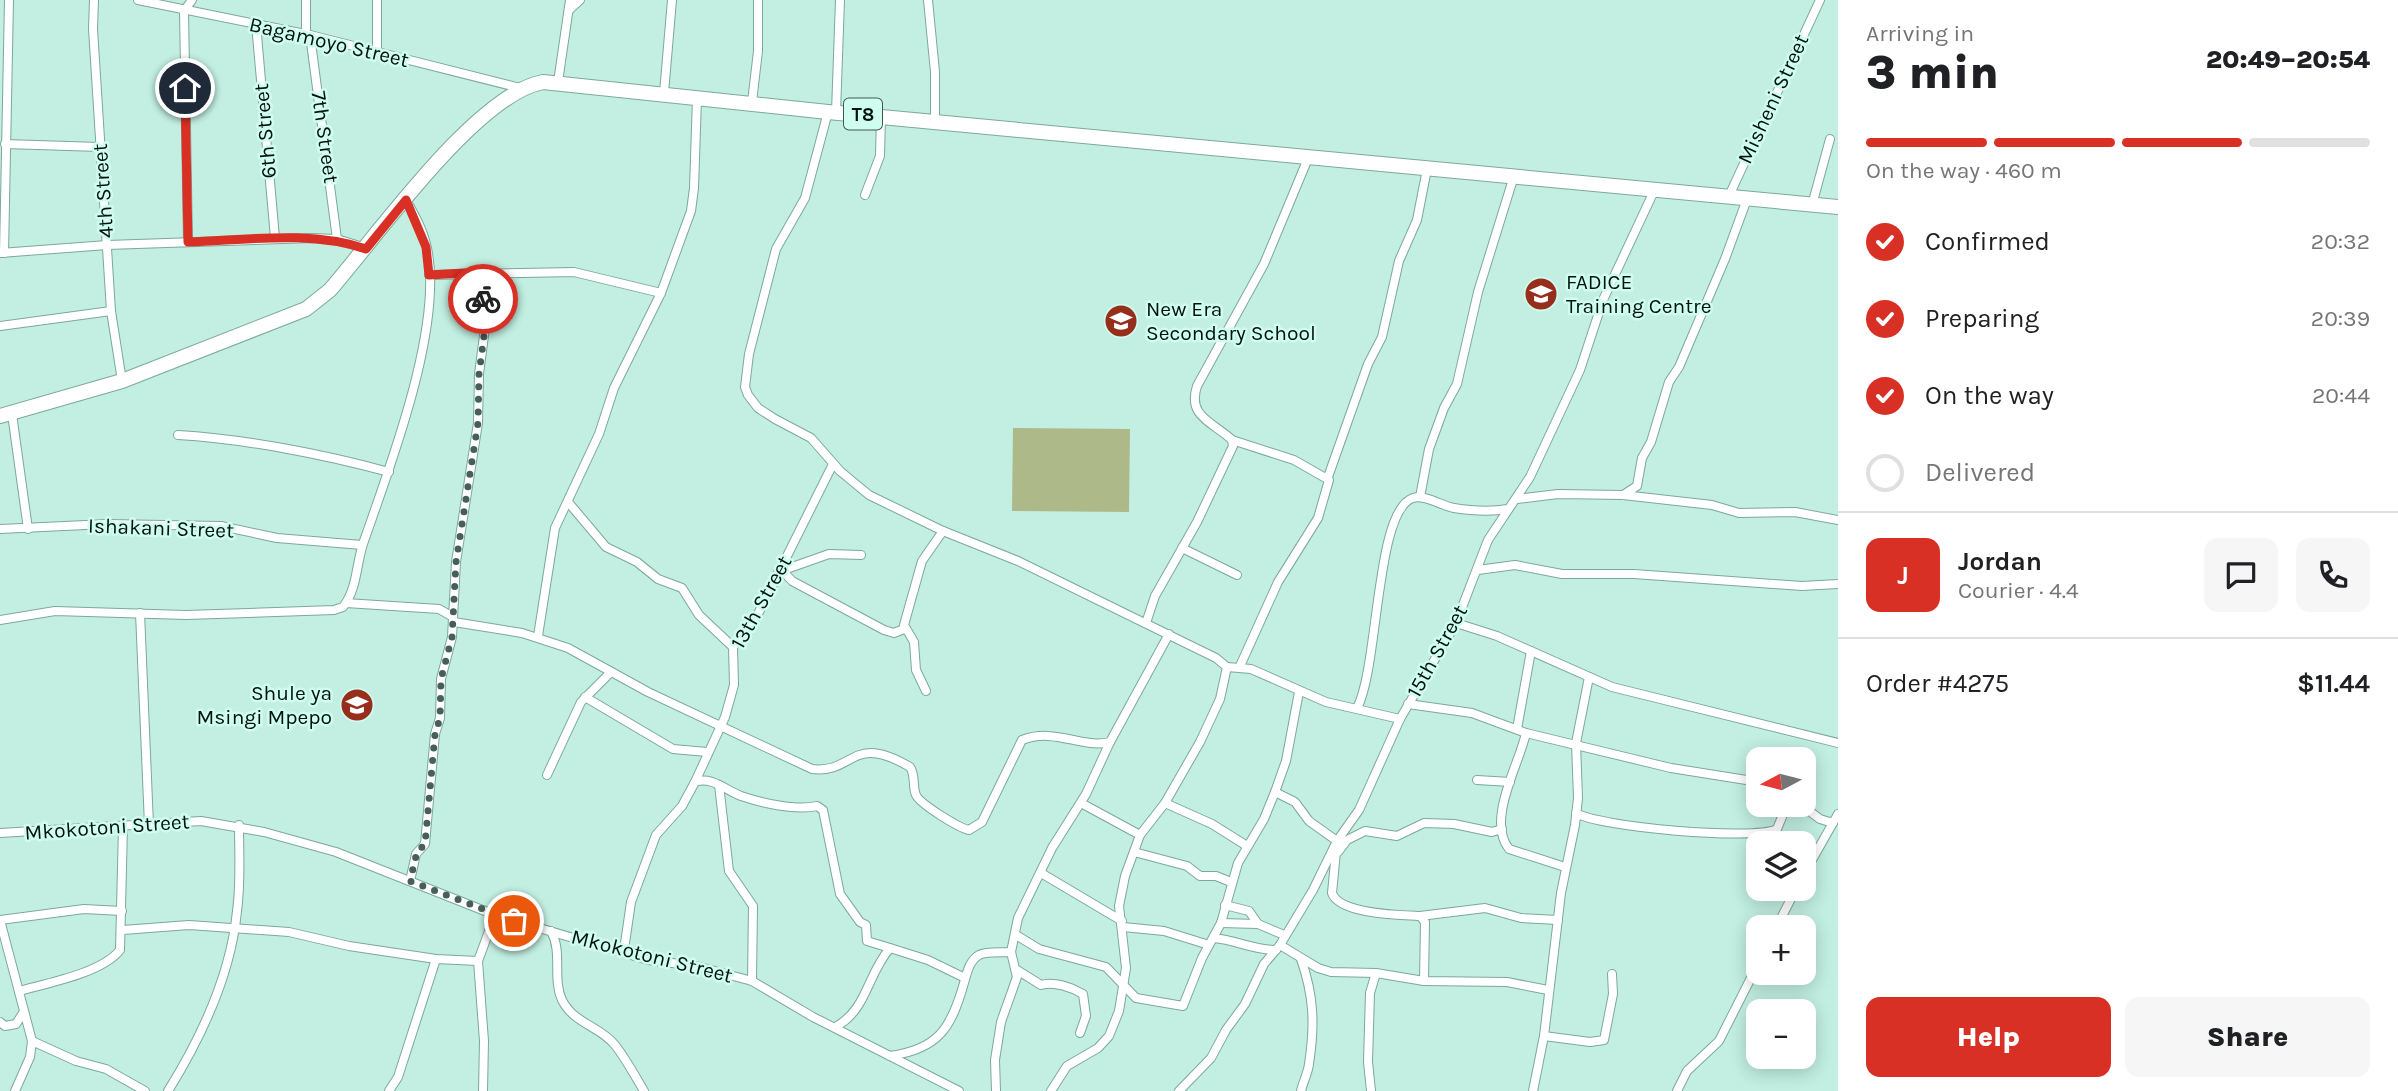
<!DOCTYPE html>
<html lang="en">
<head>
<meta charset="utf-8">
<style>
	:root { --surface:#fff; --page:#f6f6f6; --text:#202124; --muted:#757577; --line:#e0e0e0; --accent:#d93025 }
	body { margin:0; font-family:Karla,sans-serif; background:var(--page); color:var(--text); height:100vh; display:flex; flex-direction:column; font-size:26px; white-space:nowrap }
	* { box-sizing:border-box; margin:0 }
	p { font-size:23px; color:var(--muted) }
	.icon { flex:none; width:38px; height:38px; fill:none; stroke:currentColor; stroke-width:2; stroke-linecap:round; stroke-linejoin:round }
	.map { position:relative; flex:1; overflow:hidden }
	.details { display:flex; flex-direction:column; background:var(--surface); width:560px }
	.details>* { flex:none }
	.needle { width:46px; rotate:263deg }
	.controls { position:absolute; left:1746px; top:747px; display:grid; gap:14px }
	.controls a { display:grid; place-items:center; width:70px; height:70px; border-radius:14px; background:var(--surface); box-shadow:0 4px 18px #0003; font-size:35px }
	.pin { position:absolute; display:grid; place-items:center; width:60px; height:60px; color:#fff; margin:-30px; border:4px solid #fff; border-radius:50%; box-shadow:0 2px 7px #0007 }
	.courier { position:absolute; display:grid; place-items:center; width:70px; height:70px; margin:-35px; border:5px solid #d93025; border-radius:50%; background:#fff; color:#222; box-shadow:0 2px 9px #0007 }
	.headline em { font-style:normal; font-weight:800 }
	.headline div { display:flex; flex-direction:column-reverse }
	.headline { display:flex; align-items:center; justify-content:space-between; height:119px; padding:0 28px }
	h1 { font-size:46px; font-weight:800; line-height:52px }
	.bar { display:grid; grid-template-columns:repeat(4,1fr); gap:10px 7px; align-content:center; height:84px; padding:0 28px }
	.bar i { height:9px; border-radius:5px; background:var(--line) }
	.bar .selected { background:var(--accent) }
	.bar p { grid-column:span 4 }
	.line { display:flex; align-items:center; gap:18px; padding:0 28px; border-top:2px solid var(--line) }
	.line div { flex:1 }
	.round { display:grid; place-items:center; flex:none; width:74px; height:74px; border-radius:14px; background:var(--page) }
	ol { padding:0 28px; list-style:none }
	li { display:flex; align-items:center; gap:21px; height:77px }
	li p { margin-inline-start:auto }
	li .icon { padding:7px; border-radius:50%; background:var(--accent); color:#fff; stroke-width:4 }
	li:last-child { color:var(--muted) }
	li i { width:38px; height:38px; border:4px solid var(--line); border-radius:50% }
	.button { display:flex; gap:14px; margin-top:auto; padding:14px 28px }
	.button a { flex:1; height:80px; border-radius:14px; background:var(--accent); color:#fff; font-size:28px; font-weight:800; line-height:80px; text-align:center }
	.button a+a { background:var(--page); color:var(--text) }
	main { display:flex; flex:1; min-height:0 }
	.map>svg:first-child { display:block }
	.grass { fill:#aeb989 }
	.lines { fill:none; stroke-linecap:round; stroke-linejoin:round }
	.street-casing { stroke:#7da89c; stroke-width:10 }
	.highway-casing { stroke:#7da89c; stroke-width:16 }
	.street { stroke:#fff; stroke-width:8 }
	.highway { stroke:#fff; stroke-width:14 }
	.done { stroke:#465f58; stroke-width:7; stroke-dasharray:0 12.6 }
	.route { stroke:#d93025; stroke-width:9 }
	.labels { text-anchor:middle; stroke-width:5; stroke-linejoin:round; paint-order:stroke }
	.shield { fill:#cffdef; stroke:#405852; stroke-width:2 }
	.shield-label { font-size:19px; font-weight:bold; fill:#03120e }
	.street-label { font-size:21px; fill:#03120e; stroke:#cffdef }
	.poi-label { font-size:21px; fill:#03120e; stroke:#cffdef; text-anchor:start }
</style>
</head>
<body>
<main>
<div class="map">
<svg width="1838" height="1091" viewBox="0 0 1838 1091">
	<rect width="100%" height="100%" fill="#c2efe2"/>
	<!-- grass -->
	<path class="grass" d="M1013,428l117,1 -1,83 -117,-1z"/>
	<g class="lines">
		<defs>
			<g id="street">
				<path d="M94,0l-1,29 18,282 11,70"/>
				<path d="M138,0l172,35 210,53"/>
				<path d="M306,0v34"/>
				<path d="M377,0v52"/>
				<path d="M928,0l7,72v47"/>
				<path d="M569,10l11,-10"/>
				<path d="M256,24l19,214"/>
				<path d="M310,35l27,204"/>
				<path d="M558,82l12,-82"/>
				<path d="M664,93l8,-93"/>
				<path d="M752,102l6,-51v-51"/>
				<path d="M828,112l-23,86 -29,51 -27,105 -4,33 3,8 10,13 17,11 36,19 29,33 29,24 74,36 75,30 198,97 11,9 -7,32 -20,43 -35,61 -25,32 -15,41 -6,30 7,62 -7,43 -10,25 -11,12 -31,18 -16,25"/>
				<path d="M836,112l4,-112"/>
				<path d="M5,144l95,3"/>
				<path d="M865,195l15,-39 1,-40"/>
				<path d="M1728,198l92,-198"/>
				<path d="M1812,205l18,-66"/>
				<path d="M188,242l-4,-231 8,-11"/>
				<path d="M0,253l107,-8 204,-7 26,1 29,9"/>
				<path d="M4,253l5,-253"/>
				<path d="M429,275l145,-3 87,21"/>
				<path d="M0,326l111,-15"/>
				<path d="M12,414l16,115"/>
				<path d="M178,435c67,4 145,19 211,37"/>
				<path d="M1232,440l62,20 35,20 -11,38 -40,64 -38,84"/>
				<path d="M1328,477l40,-113 14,-27 17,-76 18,-41 10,-51"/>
				<path d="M1623,495l14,-9 5,-28 9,-16 18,-60 10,-15 46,-108 22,-60"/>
				<path d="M1420,497l9,-48 15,-41 13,-24 21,-92 36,-116"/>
				<path d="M1517,499l41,-5 65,1 89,10 27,8 56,-1 43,8"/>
				<path d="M568,502l38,45 31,15 21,17 24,9 17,27 34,32"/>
				<path d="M0,529l107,-5 114,2 56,12 85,7"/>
				<path d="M1182,548l55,27"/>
				<path d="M782,570l10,11 92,49 10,3 10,-4"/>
				<path d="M1478,570l37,-5 47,9h72l168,12 36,-2"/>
				<path d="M778,572l51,-18 32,1"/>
				<path d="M346,603l93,6 14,8"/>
				<path d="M140,613l9,212"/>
				<path d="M0,620l55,-9 131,4 148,-5 9,-3c15,-19 13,-45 21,-66 26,-75 82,-220 62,-297 -4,-16 -12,-30 -20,-44"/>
				<path d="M454,622l68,11 46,15 80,44 164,77c43,5 39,-37 98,-2 6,9 2,19 6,28 4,9 43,33 53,35l13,-8 40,-82c33,-13 59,9 88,2l59,-108"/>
				<path d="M1146,623l9,-27 42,-74 36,-76 -1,-6c-19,-18 -45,-23 -35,-54l67,-122 45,-108"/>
				<path d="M1456,623l41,13 115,51 226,56"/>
				<path d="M538,636l17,-108 44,-94 15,-46 47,-95 30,-82 3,-23 3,-90"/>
				<path d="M1227,667l24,2 75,33 74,17"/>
				<path d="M926,691l-10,-21 -2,-28 -10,-17 18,-64 21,-30"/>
				<path d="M585,697l88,52 34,3"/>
				<path d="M1408,704l64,9 54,20 145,35 88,14"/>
				<path d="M1357,708c22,-40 18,-198 56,-210 11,-4 29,8 41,10 19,3 36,4 54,1"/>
				<path d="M1517,729l14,-78"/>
				<path d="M1526,733c-7,32 -40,87 -17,116l56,18"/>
				<path d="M547,775l34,-73 30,-30"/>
				<path d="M1477,780l33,2"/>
				<path d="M695,782l30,-65 9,-32 -1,-38 24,-31 76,-152"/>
				<path d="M719,785l10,86 24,35 -1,75"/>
				<path d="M1275,792l20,10 14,19 28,20 -5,52c7,21 67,22 88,23l5,6 -1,59"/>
				<path d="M1081,803l59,32"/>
				<path d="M1165,803l47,21 35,22"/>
				<path d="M1801,805l19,14 13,4"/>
				<path d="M1576,813c23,14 177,28 201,16l10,-24"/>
				<path d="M0,833l201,-12 63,11 72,20 159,63 153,45 48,6 56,15 61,36 146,74"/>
				<path d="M1134,852l53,14 13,10h16l15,6"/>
				<path d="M1338,852l9,-12 18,-9 32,5 27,-13 30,1 38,8 10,-3"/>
				<path d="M1041,873l81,48"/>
				<path d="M1804,874l34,-60"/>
				<path d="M410,881l6,-27 9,-10 10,-110 5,-16 1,-39 11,-42 4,-75 22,-139 1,-49 6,-46 -4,-56"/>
				<path d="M1225,905l24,6 9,13 26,11"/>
				<path d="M1420,916l65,-8 36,10 37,2"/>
				<path d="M0,920l32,121 -2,16 -15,34"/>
				<path d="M0,920l84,-11 38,2"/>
				<path d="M1221,923l37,1"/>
				<path d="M1123,927l41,4 45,14"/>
				<path d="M1776,928l20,-39"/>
				<path d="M123,930l66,-5 100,7 60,14 87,13 42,2"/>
				<path d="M551,931c12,22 1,47 11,69 12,24 38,26 53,45 11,14 20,31 29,46"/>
				<path d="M1016,935l23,14 67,18 30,31 47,8 19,-48 19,-35 17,-60 26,-44 11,-27 11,-31 13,-69"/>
				<path d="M1214,938c22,2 39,12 62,12"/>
				<path d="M1280,945l38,23 13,4 45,1 48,8 83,1 41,8"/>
				<path d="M624,950l7,-48 25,-67 26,-29 13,-24c17,-6 30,8 46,14 21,7 55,15 76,10l6,4 17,84 20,28 6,3 1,16 23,7"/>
				<path d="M1301,959c13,37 14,66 8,105 -1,9 -6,18 -8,27"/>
				<path d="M1017,970l24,15c13,-4 30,2 42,9l3,22 -6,17"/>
				<path d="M19,991c29,-8 83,-18 101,-41l3,-124"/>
				<path d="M0,1022l5,4 11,-2 7,-11"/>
				<path d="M837,1026c30,-17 30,-51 53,-78l38,12 37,18"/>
				<path d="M1544,1036l46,6 14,-2 9,-46 -1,-20"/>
				<path d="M32,1041l44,20 30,8 39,22"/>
				<path d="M890,1056c48,-7 61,-27 74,-73 3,-10 5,-22 15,-28 8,-4 23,-2 32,-3"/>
				<path d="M168,1091c33,-53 63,-118 69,-180 4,-28 2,-57 2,-86"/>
				<path d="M389,1091l9,-14 38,-118"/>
				<path d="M483,1091l1,-50 -6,-80 17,-46"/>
				<path d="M996,1091l-1,-31 6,-38 16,-45 -6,-25 7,-34 34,-70 34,-54 24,-52"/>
				<path d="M1179,1091l32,-33 15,-28 19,-26 19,-40 16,-19 33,-55 24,-49 22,-31 41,-91 56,-96 32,-83 42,-63 50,-107 23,-70 52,-111"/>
				<path d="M1371,1091l-3,-29 2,-69 6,-20"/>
				<path d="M1533,1091l11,-55 17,-143 14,-68 3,-27 -2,-55 13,-66"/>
				<path d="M1677,1091l10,-20 32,-30 40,-79"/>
			</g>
			<path id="highway" d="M0,416l122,-35 184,-72 24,-19c47,-54 147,-196 213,-208l285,30 1010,95"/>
		</defs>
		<!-- street casing -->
		<use href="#street" class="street-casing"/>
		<!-- highway casing -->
		<use href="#highway" class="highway-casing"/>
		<!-- street -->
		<use href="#street" class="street"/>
		<!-- highway -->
		<use href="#highway" class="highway"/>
	</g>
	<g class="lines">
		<!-- done -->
		<path class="done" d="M483,299l2,29 -6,46 -1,49 -22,139 -4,75 -11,42 -1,39 -5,16 -10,110 -8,8 -7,29 104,40"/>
		<!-- route -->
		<path class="route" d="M185,88l3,154c59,-2 122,-12 178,7l40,-49 20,47 3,28 52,-3 2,27"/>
	</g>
	<!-- icons -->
	<defs>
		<symbol id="school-disc" viewBox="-11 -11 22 22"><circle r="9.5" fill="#972e1b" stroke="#cffdef"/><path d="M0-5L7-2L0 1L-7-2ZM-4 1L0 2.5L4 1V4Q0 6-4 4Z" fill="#fff"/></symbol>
	</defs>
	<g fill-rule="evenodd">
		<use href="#school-disc" x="1522" y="275" width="38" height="38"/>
		<use href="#school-disc" x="1102" y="302" width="38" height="38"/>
		<use href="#school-disc" x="338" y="686" width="38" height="38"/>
	</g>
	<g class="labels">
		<!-- shield labels -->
		<rect class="shield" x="844" y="98.5" width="38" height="31" rx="5"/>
		<g class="shield-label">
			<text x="863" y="121">T8</text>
		</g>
		<!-- street labels -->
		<g class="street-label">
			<text transform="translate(329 42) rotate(13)" y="7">Bagamoyo Street</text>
			<text transform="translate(1773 99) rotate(-65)" y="7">Misheni Street</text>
			<text transform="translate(265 131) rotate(-95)" y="7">6th Street</text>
			<text transform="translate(325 137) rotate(82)" y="7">7th Street</text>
			<text transform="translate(103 191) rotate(-94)" y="7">4th Street</text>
			<text transform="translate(161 528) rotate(2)" y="7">Ishakani Street</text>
			<text transform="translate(761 602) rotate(-61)" y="7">13th Street</text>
			<text transform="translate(1437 651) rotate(-61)" y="7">15th Street</text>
			<text transform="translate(107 827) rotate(-4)" y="7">Mkokotoni Street</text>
			<text transform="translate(652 956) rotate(14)" y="7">Mkokotoni Street</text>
		</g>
		<!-- poi labels -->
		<g class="poi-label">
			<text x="1566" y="289">FADICE<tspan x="1566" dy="24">Training Centre</tspan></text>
			<text x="1146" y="316">New Era<tspan x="1146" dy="24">Secondary School</tspan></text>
			<text x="332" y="700" text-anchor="end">Shule ya<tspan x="332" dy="24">Msingi Mpepo</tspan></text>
		</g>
	</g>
</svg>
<div class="controls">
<a><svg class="needle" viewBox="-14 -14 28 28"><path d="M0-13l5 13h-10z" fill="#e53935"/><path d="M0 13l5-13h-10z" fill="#757577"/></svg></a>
<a><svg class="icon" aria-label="layers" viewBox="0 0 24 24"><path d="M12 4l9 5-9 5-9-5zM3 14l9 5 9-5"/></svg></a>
<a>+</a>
<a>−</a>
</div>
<div class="pin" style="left:514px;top:921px;background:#ea580c"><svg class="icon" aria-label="bag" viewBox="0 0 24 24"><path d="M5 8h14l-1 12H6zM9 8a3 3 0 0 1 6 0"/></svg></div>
<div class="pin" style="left:185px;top:88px;background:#1f2937"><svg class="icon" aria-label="home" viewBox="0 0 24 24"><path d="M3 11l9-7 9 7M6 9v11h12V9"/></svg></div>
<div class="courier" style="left:483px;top:299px"><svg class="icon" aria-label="bike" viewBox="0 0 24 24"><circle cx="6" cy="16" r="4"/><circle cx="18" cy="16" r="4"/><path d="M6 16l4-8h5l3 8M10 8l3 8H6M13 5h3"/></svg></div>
</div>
<section class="details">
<div class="headline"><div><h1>3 min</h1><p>Arriving in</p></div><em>20:49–20:54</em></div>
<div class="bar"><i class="selected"></i><i class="selected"></i><i class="selected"></i><i></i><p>On the way · 460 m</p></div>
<ol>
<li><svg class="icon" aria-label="check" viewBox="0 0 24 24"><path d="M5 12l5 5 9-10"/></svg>Confirmed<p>20:32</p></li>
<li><svg class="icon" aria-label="check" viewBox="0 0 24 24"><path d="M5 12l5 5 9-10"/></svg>Preparing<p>20:39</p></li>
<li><svg class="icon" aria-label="check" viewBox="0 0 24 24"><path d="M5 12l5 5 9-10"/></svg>On the way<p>20:44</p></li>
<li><i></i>Delivered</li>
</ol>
<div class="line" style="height:126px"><b class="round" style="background:var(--accent);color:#fff">J</b><div><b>Jordan</b><p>Courier · 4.4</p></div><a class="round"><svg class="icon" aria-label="chat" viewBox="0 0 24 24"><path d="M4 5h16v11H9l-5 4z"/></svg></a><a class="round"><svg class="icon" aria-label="phone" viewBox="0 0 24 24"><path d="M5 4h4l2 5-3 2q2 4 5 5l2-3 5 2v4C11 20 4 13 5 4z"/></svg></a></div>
<div class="line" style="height:91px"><div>Order #4275</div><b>$11.44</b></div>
<div class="button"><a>Help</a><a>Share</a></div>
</section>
</main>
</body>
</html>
